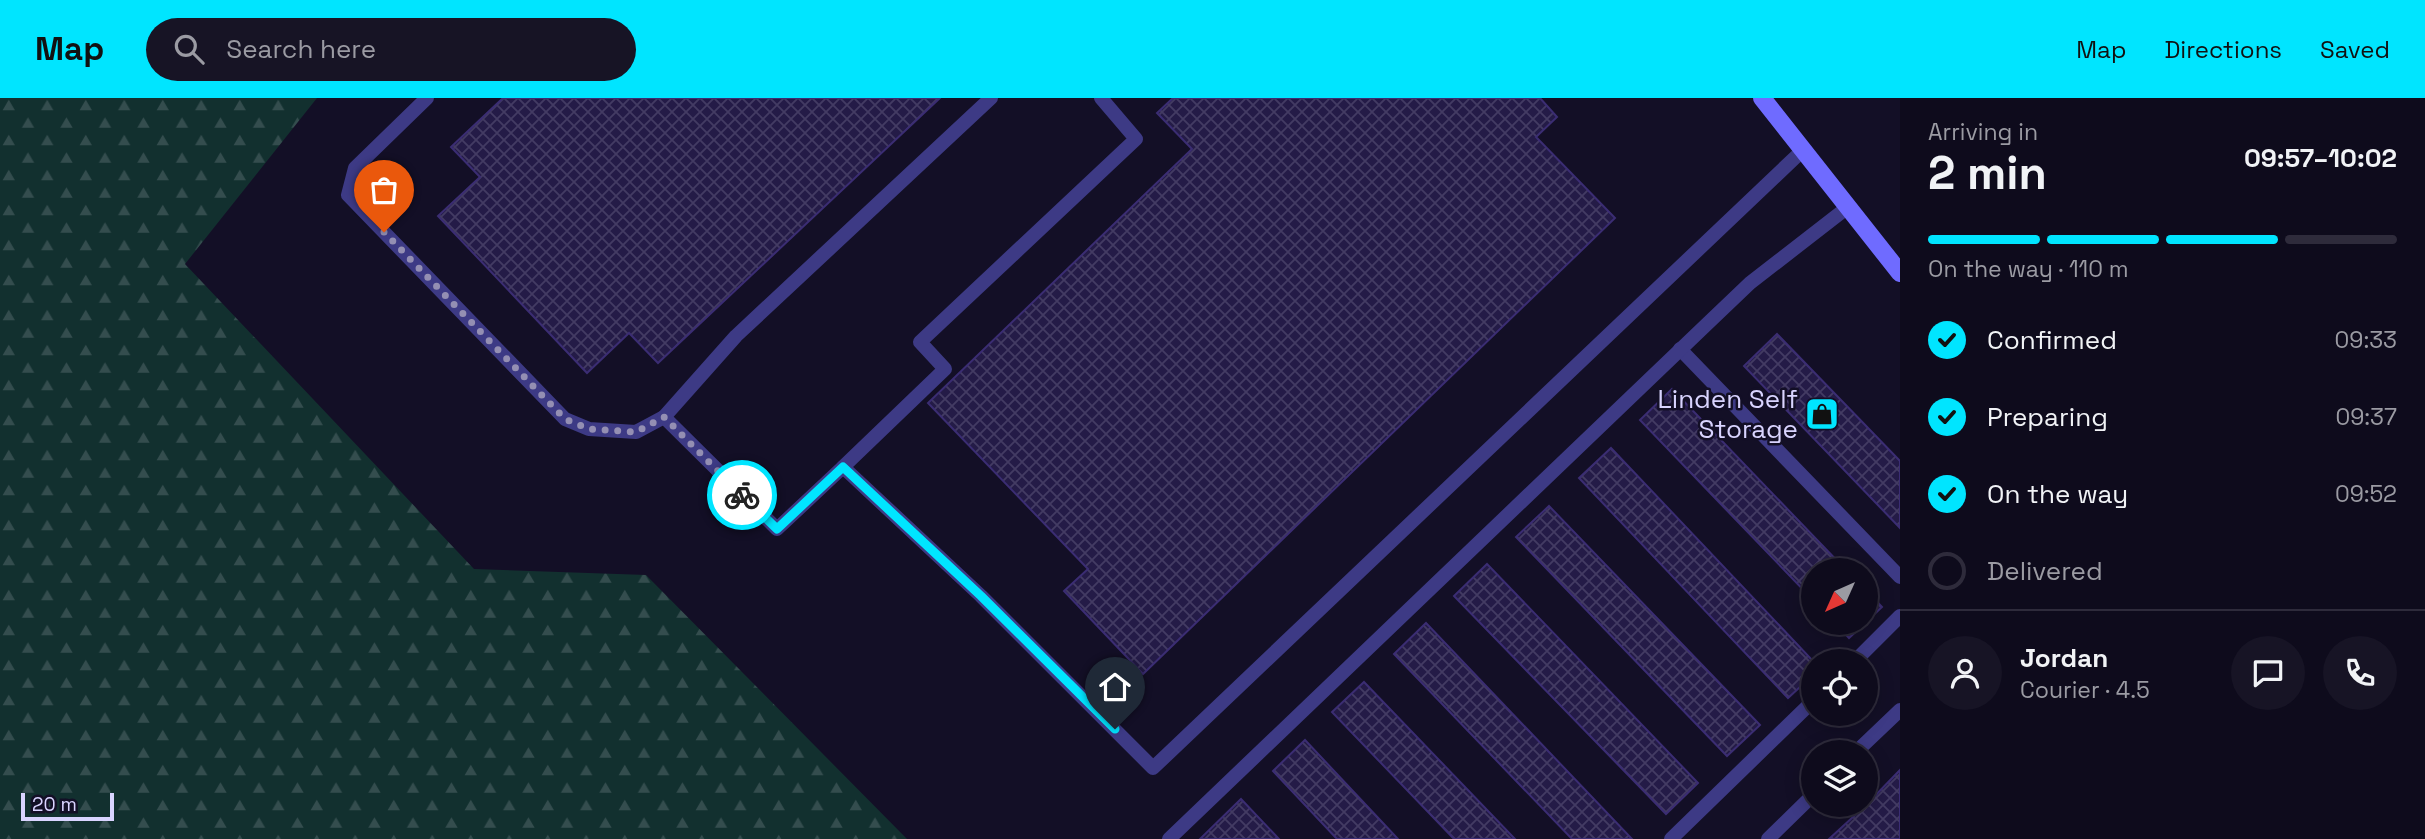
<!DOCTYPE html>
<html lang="en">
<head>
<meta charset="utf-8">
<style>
	:root { --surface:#0e0b1c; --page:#171425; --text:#f1f3f6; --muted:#9b9ba3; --line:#2e2b3b; --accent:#00e5ff }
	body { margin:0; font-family:"Space Grotesk",sans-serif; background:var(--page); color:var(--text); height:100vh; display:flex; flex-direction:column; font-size:26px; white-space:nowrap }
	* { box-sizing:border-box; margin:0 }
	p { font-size:23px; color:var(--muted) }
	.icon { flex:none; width:38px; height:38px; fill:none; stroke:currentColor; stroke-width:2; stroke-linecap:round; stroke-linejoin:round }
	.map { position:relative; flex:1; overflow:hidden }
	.drawer { display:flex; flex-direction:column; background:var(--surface); width:525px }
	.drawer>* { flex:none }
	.needle { width:46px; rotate:225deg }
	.fabs { position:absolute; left:1801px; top:460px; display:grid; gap:14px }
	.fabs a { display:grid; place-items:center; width:77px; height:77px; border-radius:50%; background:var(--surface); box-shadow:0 4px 18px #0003,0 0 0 2px var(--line); font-size:35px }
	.scale { position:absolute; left:21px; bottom:18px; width:93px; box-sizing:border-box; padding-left:7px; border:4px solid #d9d4ff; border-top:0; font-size:19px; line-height:24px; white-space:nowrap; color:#d9d4ff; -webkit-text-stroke:5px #130f26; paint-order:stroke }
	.pin { position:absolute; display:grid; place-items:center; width:60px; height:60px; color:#fff; margin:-72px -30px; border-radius:50% 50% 50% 0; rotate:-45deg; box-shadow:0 0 7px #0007 }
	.pin .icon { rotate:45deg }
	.courier { position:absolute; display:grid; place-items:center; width:70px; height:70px; margin:-35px; border:5px solid #00e5ff; border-radius:50%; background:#fff; color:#222; box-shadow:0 2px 9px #0007 }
	.summary em { font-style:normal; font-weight:700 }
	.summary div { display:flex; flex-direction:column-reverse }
	.summary { display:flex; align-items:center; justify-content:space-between; height:119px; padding:0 28px }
	h1 { font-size:46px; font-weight:700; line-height:52px }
	.bar { display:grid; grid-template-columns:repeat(4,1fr); gap:10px 7px; align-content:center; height:84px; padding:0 28px }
	.bar i { height:9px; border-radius:5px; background:var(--line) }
	.bar .selected { background:var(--accent) }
	.bar p { grid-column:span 4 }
	.line { display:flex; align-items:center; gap:18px; padding:0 28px; border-top:2px solid var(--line) }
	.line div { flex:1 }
	.round { display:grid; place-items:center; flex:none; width:74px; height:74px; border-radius:37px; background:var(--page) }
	ol { padding:0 28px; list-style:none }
	li { display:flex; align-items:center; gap:21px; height:77px }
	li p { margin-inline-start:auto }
	li .icon { padding:7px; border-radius:50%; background:var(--accent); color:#111; stroke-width:4 }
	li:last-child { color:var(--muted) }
	li i { width:38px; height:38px; border:4px solid var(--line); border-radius:50% }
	header { display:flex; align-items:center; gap:42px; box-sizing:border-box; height:98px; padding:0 35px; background:var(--accent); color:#111 }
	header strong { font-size:33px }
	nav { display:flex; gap:38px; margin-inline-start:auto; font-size:24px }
	.search { width:490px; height:63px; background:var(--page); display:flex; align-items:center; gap:18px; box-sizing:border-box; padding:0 24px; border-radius:38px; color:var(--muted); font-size:26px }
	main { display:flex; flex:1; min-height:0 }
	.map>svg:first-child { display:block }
	.forest { fill:url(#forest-firs) }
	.building { fill:url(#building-cross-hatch); stroke:#3b2d73; stroke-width:2 }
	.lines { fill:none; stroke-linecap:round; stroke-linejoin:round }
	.lane { stroke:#3d3a85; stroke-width:14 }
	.secondary { stroke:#6f6bff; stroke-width:18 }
	.done { stroke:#948fb3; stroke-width:7; stroke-dasharray:0 12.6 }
	.route { stroke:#00e5ff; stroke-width:9 }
	.labels { text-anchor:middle; stroke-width:5; stroke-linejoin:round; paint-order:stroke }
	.poi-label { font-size:26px; fill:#d9d4ff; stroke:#130f26; text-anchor:end }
</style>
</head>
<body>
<header>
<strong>Map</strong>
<div class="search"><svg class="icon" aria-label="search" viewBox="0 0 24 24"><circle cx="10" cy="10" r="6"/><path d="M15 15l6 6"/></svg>Search here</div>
<nav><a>Map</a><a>Directions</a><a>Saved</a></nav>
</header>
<main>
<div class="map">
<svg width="1900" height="741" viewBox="0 0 1900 741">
	<defs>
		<pattern id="forest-firs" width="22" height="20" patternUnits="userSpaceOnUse" patternTransform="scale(1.75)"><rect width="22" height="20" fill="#12302f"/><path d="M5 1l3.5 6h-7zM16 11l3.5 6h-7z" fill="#344d4e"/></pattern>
		<pattern id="building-cross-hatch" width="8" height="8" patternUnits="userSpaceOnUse" patternTransform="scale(1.75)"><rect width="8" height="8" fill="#241b47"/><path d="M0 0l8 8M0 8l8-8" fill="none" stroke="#433b63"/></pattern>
	</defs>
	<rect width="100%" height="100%" fill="#130f26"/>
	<!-- forest -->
	<path class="forest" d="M0,0h317l-132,166 289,305 172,6 261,264h-907z"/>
	<!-- building -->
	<g class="building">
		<path d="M503,0h437l-282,265 -29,-30 -42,40 -149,-157 42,-39 -29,-30z"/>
		<path d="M1173,0h367l17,19 -21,20 79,81 -472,456 -79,-83 24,-22 -160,-166 264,-254 -35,-36z"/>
		<path d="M1777,236l123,127v67l-156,-162z"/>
		<path d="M1672,291l174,181h-33v30l-173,-180z"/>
		<path d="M1611,350l203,214 -1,13 -25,23 -209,-220z"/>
		<path d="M1549,408l211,219 -33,31 -211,-219z"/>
		<path d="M1487,466l211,219 -32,31 -212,-218z"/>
		<path d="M1866,492l16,17 -16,15z"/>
		<path d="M1426,525l206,216h-60l-178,-185z"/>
		<path d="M1835,525h30l-16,15z"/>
		<path d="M1364,584l151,157h-61l-122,-127z"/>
		<path d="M1305,642l93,99h-61l-64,-68z"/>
		<path d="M1900,672v69h-71l37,-34z"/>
		<path d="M1241,701l38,40h-79z"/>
	</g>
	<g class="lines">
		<!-- lane -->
		<g class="lane">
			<path d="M427,0l-72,70 -7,27 217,224 24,10 47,3 28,-15"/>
			<path d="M991,0l-255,238 -72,81 113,112 66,-62 138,129 172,172 650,-618"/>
			<path d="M1680,251l220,228"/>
			<path d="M843,369l102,-98 -25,-27 216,-203 -35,-41"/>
			<path d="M1854,564l46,-46"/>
			<path d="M1856,654l44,-42"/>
			<path d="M1169,741l537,-514 44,-42 98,-76"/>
			<path d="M1671,741l142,-138"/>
			<path d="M1768,741l45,-44"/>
		</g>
		<!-- secondary -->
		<path class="secondary" d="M1762,0l138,175"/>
	</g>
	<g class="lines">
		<!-- done -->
		<path class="done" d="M384,134l181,187 24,10 47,3 28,-15 78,78"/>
		<!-- route -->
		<path class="route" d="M742,397l35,34 66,-62 138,129 134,133"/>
	</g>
	<!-- icons -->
	<defs>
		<symbol id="shop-square" viewBox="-11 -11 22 22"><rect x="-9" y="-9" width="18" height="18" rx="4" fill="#00e5ff" stroke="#130f26"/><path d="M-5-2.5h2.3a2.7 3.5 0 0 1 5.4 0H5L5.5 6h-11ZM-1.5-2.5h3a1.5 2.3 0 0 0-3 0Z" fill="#111"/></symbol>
	</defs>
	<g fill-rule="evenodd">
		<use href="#shop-square" x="1803" y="297" width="38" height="38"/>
	</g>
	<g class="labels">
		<!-- poi labels -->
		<g class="poi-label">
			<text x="1798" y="310">Linden Self<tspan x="1798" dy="30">Storage</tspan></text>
		</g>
	</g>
</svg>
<div class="fabs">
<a><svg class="needle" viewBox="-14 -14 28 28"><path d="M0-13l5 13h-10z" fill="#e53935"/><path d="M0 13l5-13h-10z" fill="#9b9ba3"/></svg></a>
<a><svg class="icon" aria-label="locate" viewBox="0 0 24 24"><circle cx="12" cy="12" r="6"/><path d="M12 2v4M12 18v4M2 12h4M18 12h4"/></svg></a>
<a><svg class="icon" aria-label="layers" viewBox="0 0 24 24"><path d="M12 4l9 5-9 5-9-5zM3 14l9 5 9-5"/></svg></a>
</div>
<div class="scale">20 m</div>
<div class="pin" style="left:384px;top:134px;background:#ea580c"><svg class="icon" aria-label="bag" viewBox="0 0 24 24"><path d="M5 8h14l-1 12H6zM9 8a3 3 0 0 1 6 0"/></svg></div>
<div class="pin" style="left:1115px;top:631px;background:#1f2937"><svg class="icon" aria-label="home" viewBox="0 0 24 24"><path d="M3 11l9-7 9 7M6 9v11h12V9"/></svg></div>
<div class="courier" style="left:742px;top:397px"><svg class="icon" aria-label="bike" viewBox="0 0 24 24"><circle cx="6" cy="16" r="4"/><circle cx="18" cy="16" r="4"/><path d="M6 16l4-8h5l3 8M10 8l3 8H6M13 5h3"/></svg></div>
</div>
<section class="drawer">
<div class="summary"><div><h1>2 min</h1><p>Arriving in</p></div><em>09:57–10:02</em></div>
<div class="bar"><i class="selected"></i><i class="selected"></i><i class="selected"></i><i></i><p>On the way · 110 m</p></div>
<ol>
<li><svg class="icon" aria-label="check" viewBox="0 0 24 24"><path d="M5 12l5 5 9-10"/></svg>Confirmed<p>09:33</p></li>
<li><svg class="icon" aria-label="check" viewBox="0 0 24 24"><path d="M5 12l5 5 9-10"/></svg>Preparing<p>09:37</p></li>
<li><svg class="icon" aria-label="check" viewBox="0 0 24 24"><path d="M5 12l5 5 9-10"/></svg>On the way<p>09:52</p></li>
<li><i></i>Delivered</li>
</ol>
<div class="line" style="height:126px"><a class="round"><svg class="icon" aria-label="person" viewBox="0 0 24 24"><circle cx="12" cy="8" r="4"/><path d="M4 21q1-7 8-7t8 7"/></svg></a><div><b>Jordan</b><p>Courier · 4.5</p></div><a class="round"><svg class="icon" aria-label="chat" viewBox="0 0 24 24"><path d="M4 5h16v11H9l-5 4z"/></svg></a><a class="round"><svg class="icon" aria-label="phone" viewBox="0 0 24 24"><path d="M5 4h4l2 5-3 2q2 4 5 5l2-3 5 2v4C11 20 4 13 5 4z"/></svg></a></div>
</section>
</main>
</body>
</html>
